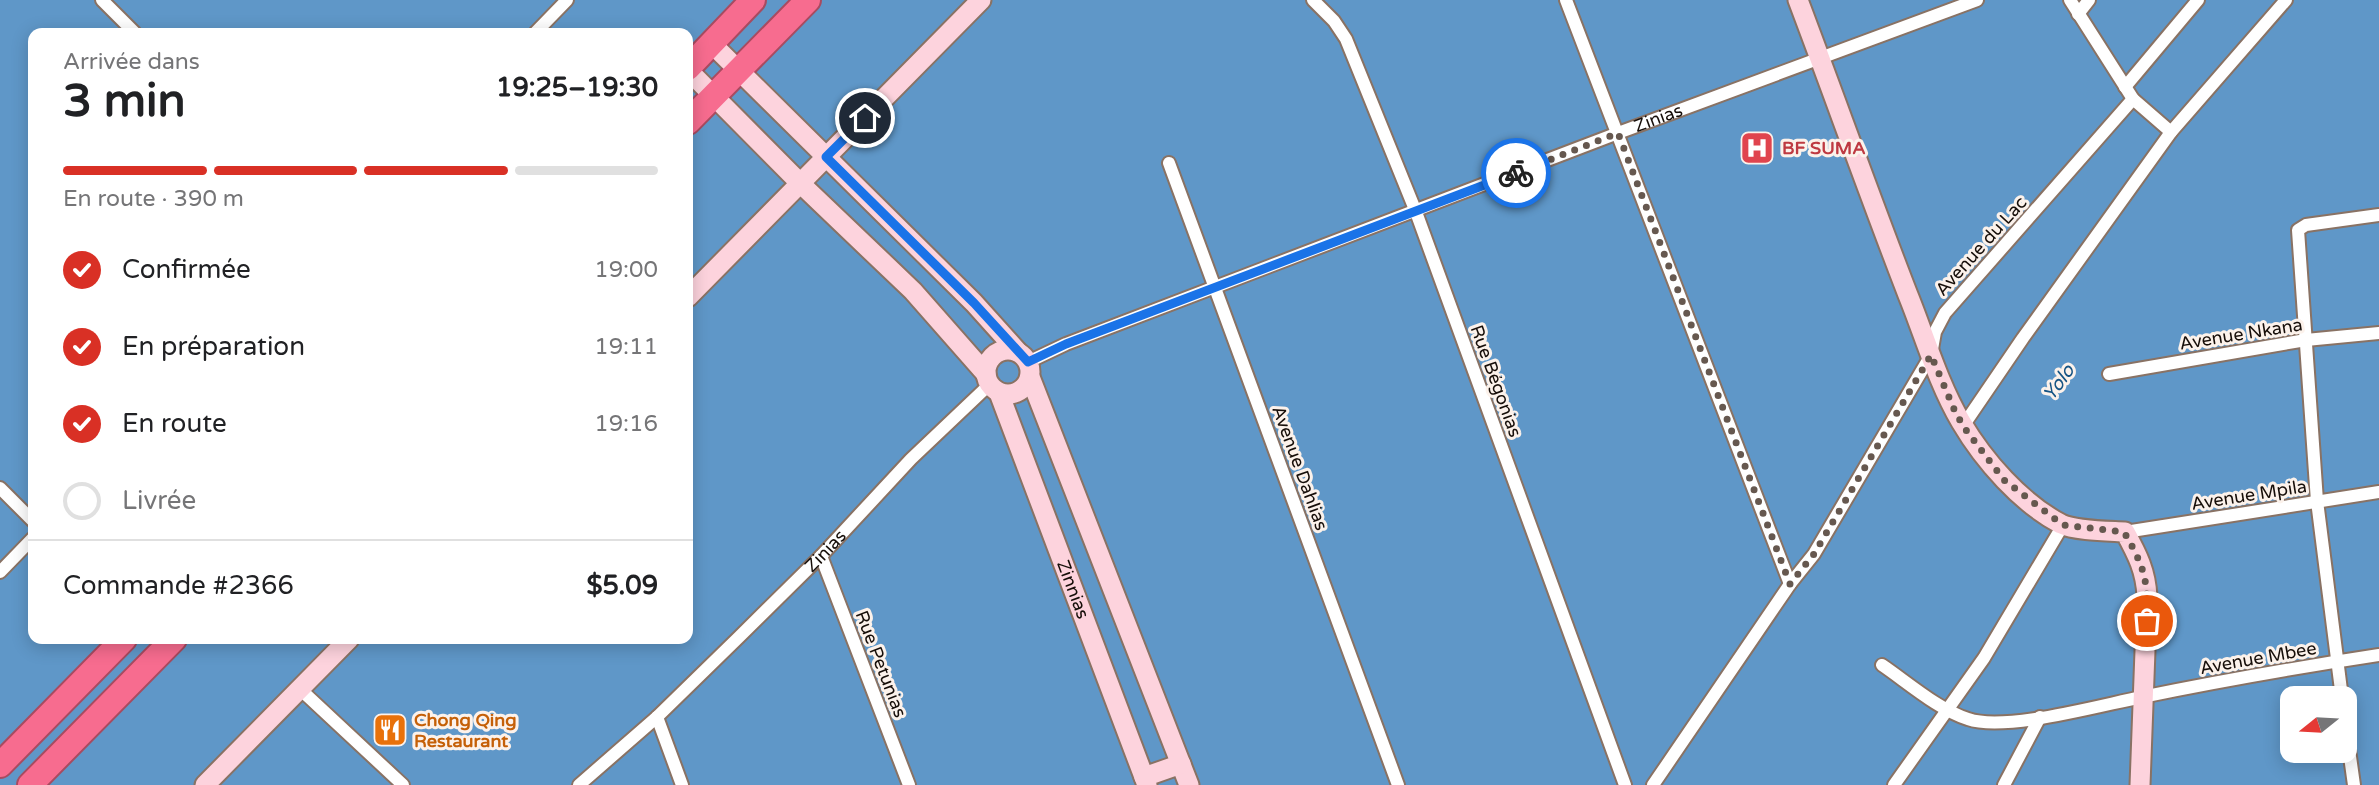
<!DOCTYPE html>
<html lang="fr">
<head>
<meta charset="utf-8">
<style>
	:root { --surface:#fff; --page:#f2f2f2; --text:#202124; --muted:#757577; --line:#e0e0e0; --accent:#d93025 }
	body { margin:0; font-family:"Varela Round",sans-serif; background:var(--page); color:var(--text); height:100vh; display:flex; flex-direction:column; font-size:26px; white-space:nowrap }
	* { box-sizing:border-box; margin:0 }
	p { font-size:23px; color:var(--muted) }
	.icon { flex:none; width:38px; height:38px; fill:none; stroke:currentColor; stroke-width:2; stroke-linecap:round; stroke-linejoin:round }
	.map { position:relative; flex:1; overflow:hidden }
	.panel { position:absolute; left:28px; top:28px; width:665px; height:616px; display:flex; flex-direction:column; background:var(--surface); border-radius:14px; box-shadow:0 4px 18px #0003 }
	.panel>* { flex:none }
	.needle { width:46px; rotate:252deg }
	.controls { position:absolute; left:2280px; top:686px; display:grid; gap:14px }
	.controls a { display:grid; place-items:center; width:77px; height:77px; border-radius:14px; background:var(--surface); box-shadow:0 4px 18px #0003; font-size:35px }
	.pin { position:absolute; display:grid; place-items:center; width:60px; height:60px; color:#fff; margin:-30px; border:4px solid #fff; border-radius:50%; box-shadow:0 2px 7px #0007 }
	.courier { position:absolute; display:grid; place-items:center; width:70px; height:70px; margin:-35px; border:5px solid #1a73e8; border-radius:50%; background:#fff; color:#222; box-shadow:0 2px 9px #0007 }
	.headline em { font-style:normal; font-weight:700 }
	.headline div { display:flex; flex-direction:column-reverse }
	.headline { display:flex; align-items:center; justify-content:space-between; height:119px; padding:0 35px }
	h1 { font-size:46px; font-weight:700; line-height:52px }
	.bar { display:grid; grid-template-columns:repeat(4,1fr); gap:10px 7px; align-content:center; height:84px; padding:0 35px }
	.bar i { height:9px; border-radius:5px; background:var(--line) }
	.bar .on { background:var(--accent) }
	.bar p { grid-column:span 4 }
	.line { display:flex; align-items:center; gap:18px; padding:0 35px; border-top:2px solid var(--line) }
	.line div { flex:1 }
	ol { padding:0 35px; list-style:none }
	li { display:flex; align-items:center; gap:21px; height:77px }
	li p { margin-inline-start:auto }
	li .icon { padding:7px; border-radius:50%; background:var(--accent); color:#fff; stroke-width:4 }
	li:last-child { color:var(--muted) }
	li i { width:38px; height:38px; border:4px solid var(--line); border-radius:50% }
	.map>svg:first-child { display:block }
	.water { fill:#5f97c8; fill-rule:evenodd }
	.lines { fill:none; stroke-linecap:round; stroke-linejoin:round }
	.street-casing { stroke:#897264; stroke-width:16 }
	.secondary-casing { stroke:#897264; stroke-width:23 }
	.highway-casing { stroke:#a84b60; stroke-width:28 }
	.street { stroke:#fff; stroke-width:12 }
	.secondary { stroke:#fdd3dd; stroke-width:19 }
	.highway { stroke:#f76c8f; stroke-width:24 }
	.done { stroke:#66584f; stroke-width:7; stroke-dasharray:0 12.6 }
	.route { stroke:#1a73e8; stroke-width:9 }
	.labels { text-anchor:middle; stroke-width:6; stroke-linejoin:round; paint-order:stroke }
	.street-label { font-size:18px; fill:#160e09; stroke:#fcf2eb }
	.health-label { font-size:18px; font-weight:bold; fill:#be3a42; stroke:#fcf2eb; text-anchor:start }
	.food-label { font-size:18px; font-weight:bold; fill:#c56008; stroke:#fcf2eb; text-anchor:start }
	.water-label { font-size:19px; font-style:italic; fill:#165484; stroke:#fcf2eb }
</style>
</head>
<body>
<div class="map">
<svg width="2379" height="785" viewBox="0 0 2379 785">
	<rect width="100%" height="100%" fill="#fbe1d1"/>
	<!-- water -->
	<path class="water" d="M0,0h2379v785h-2379zM33,33h655v606h-655zM2292,698h53v53h-53z"/>
	<g class="lines">
		<defs>
			<g id="street">
				<path d="M102,0l33,33"/>
				<path d="M1313,0l21,21 12,18 70,173 209,573"/>
				<path d="M1566,0l224,584"/>
				<path d="M2070,0l63,99 38,33"/>
				<path d="M2078,14l11,-14"/>
				<path d="M535,33l32,-33"/>
				<path d="M2125,87l73,-87"/>
				<path d="M1169,163l229,622"/>
				<path id="s1" d="M1028,362l38,-18 552,-211 359,-133"/>
				<path d="M2109,374l197,-34 73,-7"/>
				<path d="M1963,426l60,-88 148,-206 115,-132"/>
				<path d="M0,488l33,33"/>
				<path d="M2125,532l254,-40"/>
				<path d="M821,556l88,229"/>
				<path d="M0,572l33,-34"/>
				<path d="M1882,665c25,17 57,45 86,54 37,13 133,-14 174,-22 78,-16 158,-30 237,-42"/>
				<path d="M300,689l103,96"/>
				<path d="M2342,698l-25,-197 -19,-271 8,-5 73,-10"/>
				<path d="M657,717l25,68"/>
				<path d="M2345,721l9,64"/>
				<path id="s2" d="M579,785l78,-68 82,-80 82,-81 90,-97 78,-74"/>
				<path d="M1653,785l137,-201 24,-30 117,-199 4,-23 10,-19 188,-214"/>
				<path d="M1894,785l90,-127 79,-133"/>
				<path d="M2004,785l36,-68"/>
			</g>
			<g id="secondary">
				<path d="M1798,0c37,98 72,197 110,295 17,42 30,88 53,127 23,39 60,81 100,102 15,7 46,7 64,8 12,22 21,39 22,65l-7,188"/>
				<path d="M711,43l263,260 44,49"/>
				<path d="M688,70l113,114 112,107 73,83"/>
				<path d="M688,297l293,-297"/>
				<circle cx="1008" cy="372" r="22"/>
				<path d="M1030,377l159,408"/>
				<path id="s3" d="M999,393l148,392"/>
				<path d="M1144,777l37,-13"/>
				<path d="M205,785l144,-146"/>
			</g>
			<g id="highway">
				<path d="M688,68l65,-68"/>
				<path d="M688,122l120,-122"/>
				<path d="M0,765l124,-126"/>
				<path d="M30,785l144,-146"/>
			</g>
		</defs>
		<!-- street casing -->
		<use href="#street" class="street-casing"/>
		<!-- secondary casing -->
		<use href="#secondary" class="secondary-casing"/>
		<!-- highway casing -->
		<use href="#highway" class="highway-casing"/>
		<!-- street -->
		<use href="#street" class="street"/>
		<!-- secondary -->
		<use href="#secondary" class="secondary"/>
		<!-- highway -->
		<use href="#highway" class="highway"/>
	</g>
	<g class="lines">
		<!-- done -->
		<path class="done" d="M1516,173l102,-40 172,451 24,-30 117,-199 23,54 9,17 41,54 59,45 61,7c21,36 24,48 23,89"/>
		<!-- route -->
		<path class="route" d="M865,118l-39,39 148,146 54,59 38,-18 450,-171"/>
	</g>
	<!-- icons -->
	<defs>
		<symbol id="hospital-square" viewBox="-11 -11 22 22"><rect x="-9" y="-9" width="18" height="18" rx="4" fill="#e0444e" stroke="#fcf2eb"/><path d="M-5-5h3v3.5h4V-5h3V5h-3V1.5h-4V5h-3Z" fill="#fff"/></symbol>
		<symbol id="restaurant-square" viewBox="-11 -11 22 22"><rect x="-9" y="-9" width="18" height="18" rx="4" fill="#e8710a" stroke="#fcf2eb"/><path d="M-5-6h1v4h1v-4h1v4h1v-4h1v5L-1.5 .5V6h-2V.5L-5-1ZM5-6V6H3V1.5H1.5Q1.5-4 5-6Z" fill="#fff"/></symbol>
	</defs>
	<g fill-rule="evenodd">
		<use href="#hospital-square" x="1738" y="129" width="38" height="38"/>
		<use href="#restaurant-square" x="371" y="711" width="38" height="38"/>
	</g>
	<g class="labels">
		<!-- street labels -->
		<g class="street-label">
			<text dy="6" stroke="none"><textPath href="#s1" startOffset="676">Zinias</textPath></text>
			<text transform="translate(1981 246) rotate(-48)" y="6">Avenue du Lac</text>
			<text transform="translate(2241 334) rotate(-9)" y="6">Avenue Nkana</text>
			<text transform="translate(1496 381) rotate(70)" y="6">Rue Bégonias</text>
			<text transform="translate(1300 468) rotate(70)" y="6">Avenue Dahlias</text>
			<text transform="translate(2249 495) rotate(-9)" y="6">Avenue Mpila</text>
			<text dy="6" stroke="none"><textPath href="#s2" startOffset="340">Zinias</textPath></text>
			<text dy="6" stroke="none"><textPath href="#s3" startOffset="210">Zinnias</textPath></text>
			<text transform="translate(2258 658) rotate(-10)" y="6">Avenue Mbee</text>
			<text transform="translate(881 664) rotate(69)" y="6">Rue Petunias</text>
		</g>
		<!-- health labels -->
		<g class="health-label">
			<text x="1782" y="154">BF SUMA</text>
		</g>
		<!-- food labels -->
		<g class="food-label">
			<text x="414" y="726">Chong Qing<tspan x="414" dy="21">Restaurant</tspan></text>
		</g>
		<!-- water labels -->
		<g class="water-label">
			<text transform="translate(2058 382) rotate(-54)" y="7">Yolo</text>
		</g>
	</g>
</svg>
<div class="controls">
<a><svg class="needle" viewBox="-14 -14 28 28"><path d="M0-13l5 13h-10z" fill="#e53935"/><path d="M0 13l5-13h-10z" fill="#757577"/></svg></a>
</div>
<div class="pin" style="left:2147px;top:621px;background:#ea580c"><svg class="icon" aria-label="bag" viewBox="0 0 24 24"><path d="M5 8h14l-1 12H6zM9 8a3 3 0 0 1 6 0"/></svg></div>
<div class="pin" style="left:865px;top:118px;background:#1f2937"><svg class="icon" aria-label="home" viewBox="0 0 24 24"><path d="M3 11l9-7 9 7M6 9v11h12V9"/></svg></div>
<div class="courier" style="left:1516px;top:173px"><svg class="icon" aria-label="bike" viewBox="0 0 24 24"><circle cx="6" cy="16" r="4"/><circle cx="18" cy="16" r="4"/><path d="M6 16l4-8h5l3 8M10 8l3 8H6M13 5h3"/></svg></div>
<section class="panel">
<div class="headline"><div><h1>3 min</h1><p>Arrivée dans</p></div><em>19:25–19:30</em></div>
<div class="bar"><i class="on"></i><i class="on"></i><i class="on"></i><i></i><p>En route · 390 m</p></div>
<ol>
<li><svg class="icon" aria-label="check" viewBox="0 0 24 24"><path d="M5 12l5 5 9-10"/></svg>Confirmée<p>19:00</p></li>
<li><svg class="icon" aria-label="check" viewBox="0 0 24 24"><path d="M5 12l5 5 9-10"/></svg>En préparation<p>19:11</p></li>
<li><svg class="icon" aria-label="check" viewBox="0 0 24 24"><path d="M5 12l5 5 9-10"/></svg>En route<p>19:16</p></li>
<li><i></i>Livrée</li>
</ol>
<div class="line" style="height:91px"><div>Commande #2366</div><b>$5.09</b></div>
</section>
</div>
</body>
</html>
